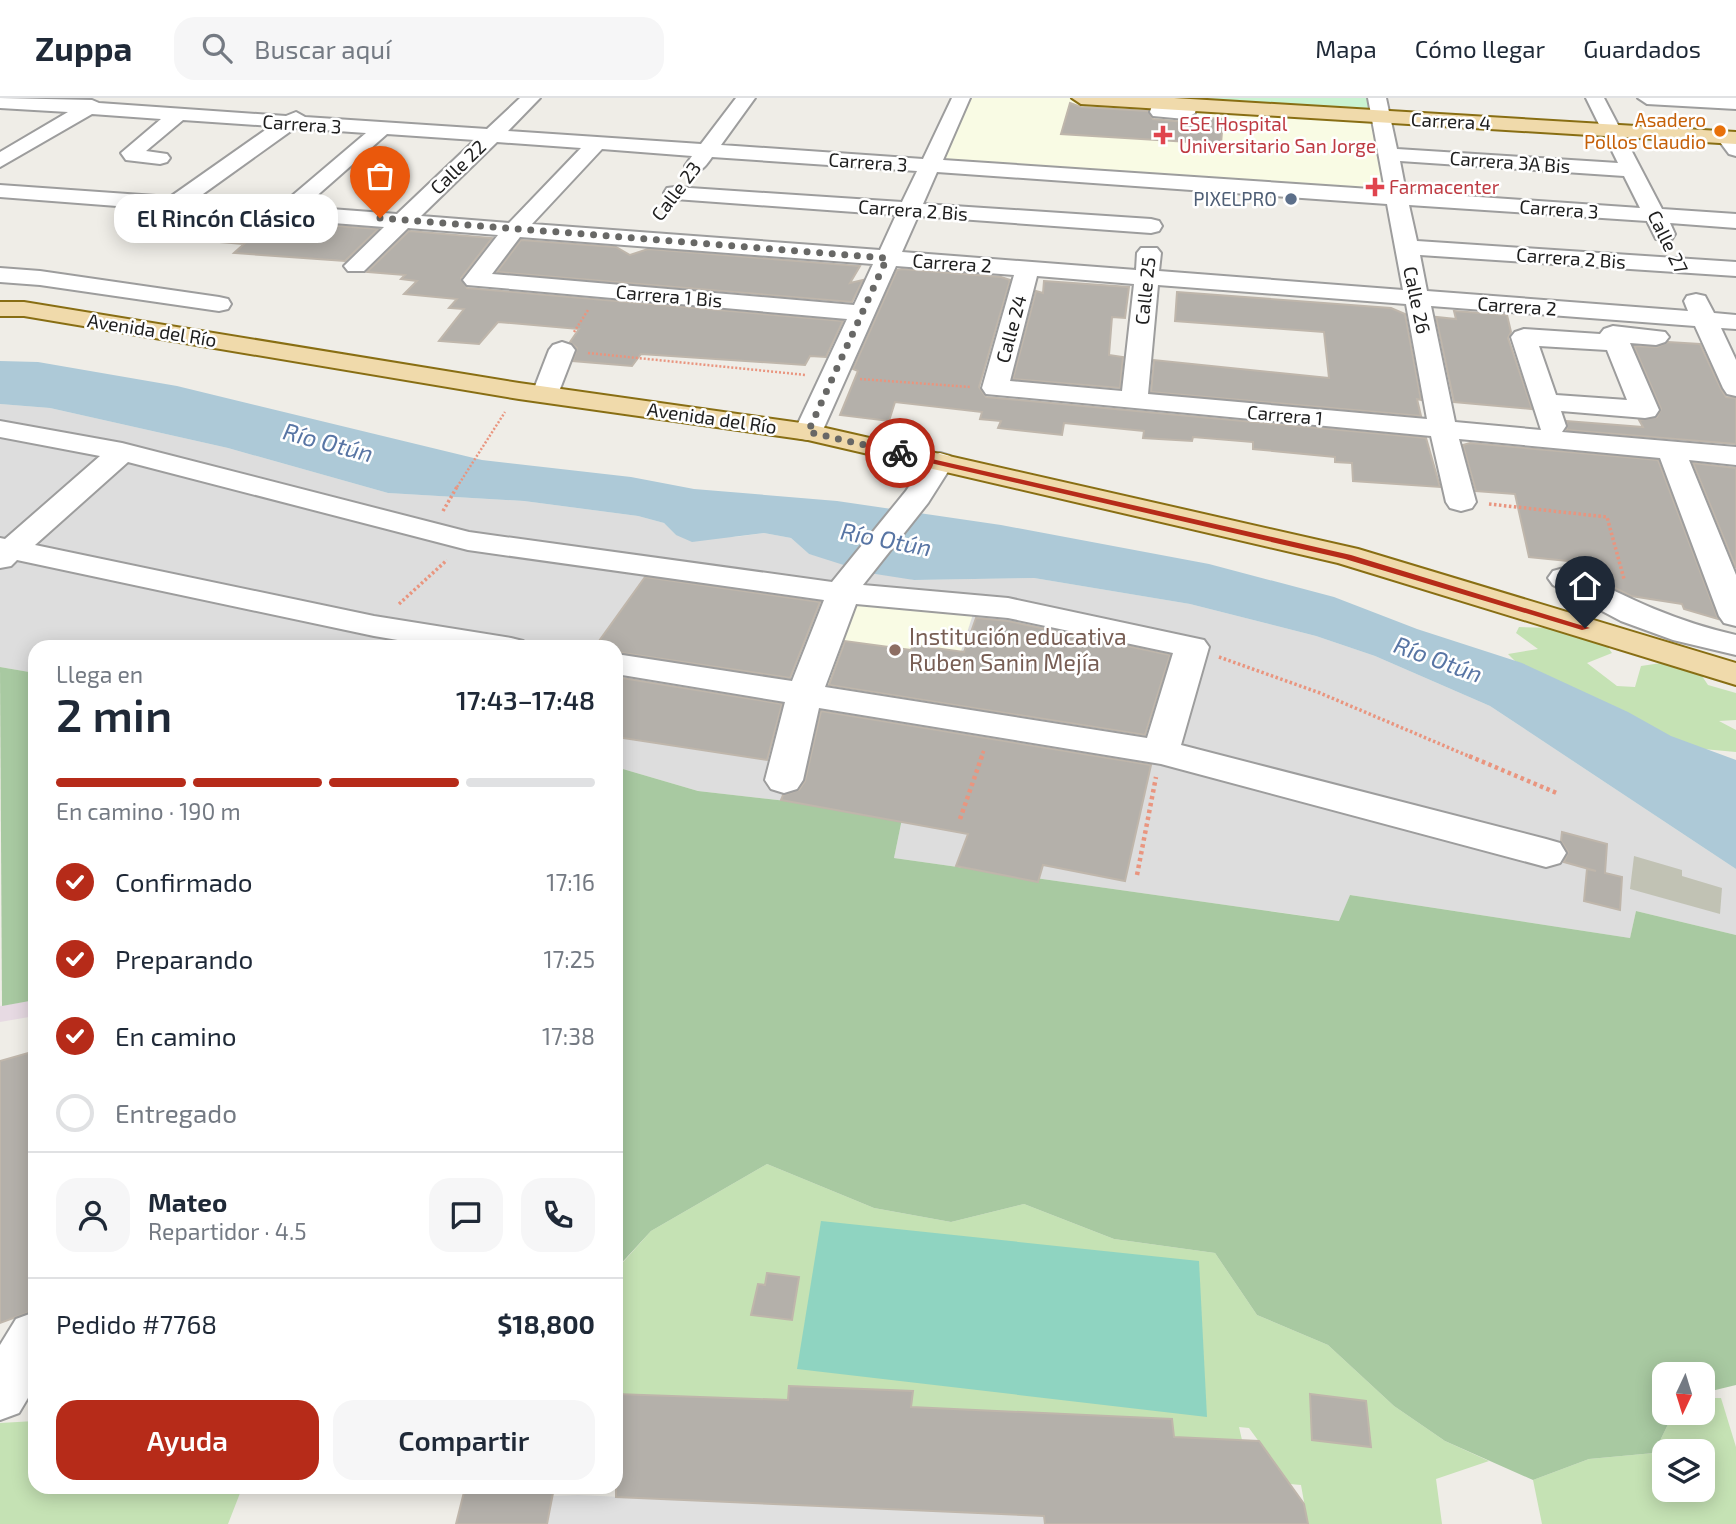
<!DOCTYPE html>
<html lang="es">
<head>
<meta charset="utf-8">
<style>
	:root { --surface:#fff; --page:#f6f6f7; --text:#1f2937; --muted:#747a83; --line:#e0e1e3; --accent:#b62b19 }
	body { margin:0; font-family:"Exo 2",sans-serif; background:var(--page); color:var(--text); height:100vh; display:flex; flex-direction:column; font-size:26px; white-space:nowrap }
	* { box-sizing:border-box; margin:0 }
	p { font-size:23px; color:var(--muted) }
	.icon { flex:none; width:38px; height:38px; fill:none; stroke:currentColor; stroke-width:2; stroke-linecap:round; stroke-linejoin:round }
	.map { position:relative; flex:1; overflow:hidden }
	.details { position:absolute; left:28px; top:542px; width:595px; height:854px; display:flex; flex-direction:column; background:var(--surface); border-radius:21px; box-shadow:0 4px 18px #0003 }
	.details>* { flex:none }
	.needle { width:46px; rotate:184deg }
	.buttons { position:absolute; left:1652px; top:1264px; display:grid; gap:14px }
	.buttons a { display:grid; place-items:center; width:63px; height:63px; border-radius:14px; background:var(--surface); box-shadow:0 4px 18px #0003; font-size:35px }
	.pin { position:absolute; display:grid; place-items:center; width:60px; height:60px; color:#fff; margin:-72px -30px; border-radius:50% 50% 50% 0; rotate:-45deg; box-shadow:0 0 7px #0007 }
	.pin .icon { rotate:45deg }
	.courier { position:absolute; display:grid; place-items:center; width:70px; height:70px; margin:-35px; border:5px solid #b62b19; border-radius:50%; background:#fff; color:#222; box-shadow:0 2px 9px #0007 }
	.bubble { position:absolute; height:49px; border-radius:21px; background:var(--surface); box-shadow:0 4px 18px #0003; font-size:23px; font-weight:600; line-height:49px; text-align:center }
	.head em { font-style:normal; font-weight:600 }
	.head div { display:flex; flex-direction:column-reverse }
	.head { display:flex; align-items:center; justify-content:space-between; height:119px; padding:0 28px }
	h1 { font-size:46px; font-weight:600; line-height:52px }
	.bar { display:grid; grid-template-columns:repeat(4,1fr); gap:10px 7px; align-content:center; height:84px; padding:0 28px }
	.bar i { height:9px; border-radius:5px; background:var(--line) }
	.bar .current { background:var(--accent) }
	.bar p { grid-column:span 4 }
	.line { display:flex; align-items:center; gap:18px; padding:0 28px; border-top:2px solid var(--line) }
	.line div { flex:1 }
	.round { display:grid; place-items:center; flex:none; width:74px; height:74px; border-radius:21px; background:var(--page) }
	ol { padding:0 28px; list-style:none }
	li { display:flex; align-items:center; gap:21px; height:77px }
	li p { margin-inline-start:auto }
	li .icon { padding:7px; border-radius:50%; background:var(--accent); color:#fff; stroke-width:4 }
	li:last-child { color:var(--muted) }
	li i { width:38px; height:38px; border:4px solid var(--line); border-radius:50% }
	.button { display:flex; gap:14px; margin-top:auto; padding:14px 28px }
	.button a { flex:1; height:80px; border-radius:21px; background:var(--accent); color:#fff; font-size:28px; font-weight:600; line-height:80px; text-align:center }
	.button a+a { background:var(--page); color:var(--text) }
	header { display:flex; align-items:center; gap:42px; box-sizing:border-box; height:98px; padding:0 35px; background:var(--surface); border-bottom:2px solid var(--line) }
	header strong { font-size:33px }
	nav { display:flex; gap:38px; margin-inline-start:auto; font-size:24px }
	.search { width:490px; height:63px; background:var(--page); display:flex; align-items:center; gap:18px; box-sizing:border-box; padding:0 24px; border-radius:21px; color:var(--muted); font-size:26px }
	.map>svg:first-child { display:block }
	.residential { fill:#ddd }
	.industrial { fill:#e7dae3 }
	.education { fill:#f9fbe4 }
	.construction { fill:#c1c2b4 }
	.grass { fill:#c5e2b4; fill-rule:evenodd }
	.forest { fill:#a8c9a1 }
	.park { fill:#caf3d2 }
	.pitch { fill:#8fd4c1 }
	.parking { fill:#e0e0e0 }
	.water { fill:#adc9d7 }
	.building { fill:#b4b0aa; stroke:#bfb6ab; stroke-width:2 }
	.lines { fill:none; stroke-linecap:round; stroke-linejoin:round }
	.minor-casing { stroke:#9d9d9d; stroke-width:4 }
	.major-casing { stroke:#886e13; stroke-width:4 }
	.path-far2 { stroke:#e9957f; stroke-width:2.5; stroke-dasharray:2 2; stroke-linecap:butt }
	.path-far1 { stroke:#e9957f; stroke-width:3.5; stroke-dasharray:2.5 2.5; stroke-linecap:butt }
	.path { stroke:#e9957f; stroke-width:4.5; stroke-dasharray:3.5 3.5; stroke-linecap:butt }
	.minor { fill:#fff; fill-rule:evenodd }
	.major { fill:#f0daab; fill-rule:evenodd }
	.route { fill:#b62b19 }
	.done { stroke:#686866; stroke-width:7; stroke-dasharray:0 12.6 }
	.food-dot { fill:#e8710a; stroke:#fff; stroke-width:2.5 }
	.health-dot { fill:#e0444e; stroke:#fff; stroke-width:2.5 }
	.service-dot { fill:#5c6f8a; stroke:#fff; stroke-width:2.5 }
	.education-dot { fill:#8d6e63; stroke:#fff; stroke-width:2.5 }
	.labels { text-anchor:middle; stroke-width:5; stroke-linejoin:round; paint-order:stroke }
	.far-food-label { font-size:19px; fill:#c56008; stroke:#fff; text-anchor:end }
	.far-street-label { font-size:19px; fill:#202020; stroke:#fff }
	.far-health-label { font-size:19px; fill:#be3a42; stroke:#fff; text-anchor:start }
	.far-service-label { font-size:19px; fill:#4e5e75; stroke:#fff; text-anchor:end }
	.education-label { font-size:23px; fill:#785e54; stroke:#fff; text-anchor:start }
	.water-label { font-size:24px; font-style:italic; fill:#5875a4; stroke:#fff }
</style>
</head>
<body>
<header>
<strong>Zuppa</strong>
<div class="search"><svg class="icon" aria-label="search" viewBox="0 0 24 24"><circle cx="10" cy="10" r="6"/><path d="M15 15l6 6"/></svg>Buscar aquí</div>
<nav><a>Mapa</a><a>Cómo llegar</a><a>Guardados</a></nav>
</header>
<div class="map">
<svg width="1736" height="1426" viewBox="0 0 1736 1426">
	<rect width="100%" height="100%" fill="#efede7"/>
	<!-- residential -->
	<path class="residential" d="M0,306l50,4 178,40 160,45 136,8 114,15 26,7 12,12 59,2 29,-4 27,5 18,16 105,26 120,-2 156,26 126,32 59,20 115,50 246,163v66l-100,-24 -6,27 -280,-43 -10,26 -446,-63 9,-44 -205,-23 -82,-24v-119h-581v25l-35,-6z"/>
	<!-- industrial -->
	<path class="industrial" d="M35,902v16l-35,6v-16z"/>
	<!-- education -->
	<g class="education">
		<path d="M961,0h120l299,19 16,81 -467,-32z"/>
		<path d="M853,497l121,16 -31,96 -130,-19z"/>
	</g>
	<!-- construction -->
	<path class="construction" d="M1634,758l48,14v6l40,12 -2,26 -90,-25z"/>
	<!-- grass -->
	<g class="grass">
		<path d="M1519,529l36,1 52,18 5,7 -25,10 30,23 18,1 6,-21 27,-4 32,11 8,12 28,8v27l-17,1 17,9v22l-44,-4 -177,-87 -7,-7 30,-5 -22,-16z"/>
		<path d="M767,1066l107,44 77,14 73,-18 90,35 101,14 42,62 71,30 66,61 51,35 44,20 -53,18 6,45h-134l-7,-39 -11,-1 -41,-56 -10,-1 3,13 -68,-3 -2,-18 -261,-12 1,-16 -123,-5 -1,14 -172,-6v-124l35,-39z"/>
		<path d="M1703,1300h18l15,49v77h-194l-9,-44 56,-21 65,-6 20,-41h29zM1664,1353h39v38h-39z"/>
		<path d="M35,1323v67h207l-14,36h-228v-101z"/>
	</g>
	<!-- forest -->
	<g class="forest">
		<path d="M0,569l35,6v327l-33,6z"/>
		<path d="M616,669l82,24 205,23 -9,44 445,63 11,-26 280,43 6,-27 100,24v450l-33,8v-19h-39v38h10l-20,41 -65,6 -56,21 -88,-39 -51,-35 -66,-61 -71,-30 -42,-62 -101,-14 -90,-35 -73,18 -77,-14 -107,-44 -116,67 -35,38z"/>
	</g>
	<!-- park -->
	<path class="park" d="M1081,0h296l3,19z"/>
	<!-- pitch -->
	<path class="pitch" d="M821,1123l378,40 8,156 -410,-48z"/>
	<!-- parking -->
	<path class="parking" d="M578,1397l466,21 1,8h-498l5,-28z"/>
	<!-- water -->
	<path class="water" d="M0,263l38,1 139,24 305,74 149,17 63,12 143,12 164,24 208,39 125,33 83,32 105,34 106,49 43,24 65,24v109l-246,-163 -115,-50 -59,-20 -126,-32 -156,-26 -120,2 -45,-7 -60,-19 -18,-16 -27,-5 -72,9 -16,-7 -12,-12 -26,-7 -114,-15 -136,-8 -160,-45 -178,-40 -50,-4z"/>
	<!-- building -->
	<g class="building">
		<path d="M1070,5l11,4 67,4 5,8 32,3 9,-5 29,2 -2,25 -160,-10z"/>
		<path d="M222,119l156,12 -33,32 -111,-8 10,-9 -50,-4z"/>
		<path d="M409,133l83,7 -31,40 6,10 376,33 -17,36 -16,-1 -5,9 -164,-11 -9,12 -59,-5 4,-13 -7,-6 9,-13 -81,-7 -19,22 -40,-3 25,-32 -15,-1 8,-9 -53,-5 13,-13 -16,-2 4,-4 -38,-3z"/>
		<path d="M521,142l95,7 14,8 18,-6 212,17 -10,17 13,-3 -11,22 -355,-30z"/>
		<path d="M902,171l99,8 9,3 -31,107 7,10 440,41 14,49 -87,-6 -1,-18 -17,-1v-5l-82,-8v-7l-60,-5 -1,4 -49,-3 1,-7 -80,-8 -2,12 -64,-7 3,-7 -21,-2 2,-7 -87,-10 -6,19 -49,-6 18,-44 -5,-2 44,-99z"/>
		<path d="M1044,183l85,6 -4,31 -13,-1 -3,38 14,2 -3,31 -107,-9 23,-88 7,2z"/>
		<path d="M1177,194l214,16 14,6 16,86 -4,-1 4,17 -270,-24 3,-32 175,18 -5,-46 -149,-11z"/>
		<path d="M1454,213l53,4 4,17 -3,6 24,71 -78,-7 -18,-85 20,2z"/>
		<path d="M1668,244l32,2 21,45 5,8 10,1v46l-169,-14v-9l76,6 -4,-7 18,-3 4,-8 -27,-63 23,1z"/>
		<path d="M1470,345l188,17 60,159 -34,-10 -2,-5 -51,-8 -44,-22 -9,-12 -49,-5 -14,-63 -39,-3 -13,-46z"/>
		<path d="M1693,365l43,5v100z"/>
		<path d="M645,479l175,25 -30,76 -174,-26v-4h-22z"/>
		<path d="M976,520l32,3 162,34 -25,80 -316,-50 16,-44 66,9 2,-5 51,7z"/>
		<path d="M616,579l166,27 -15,56 -151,-23z"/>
		<path d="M821,613l330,54 -26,116 -82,-16 -5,17 -82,-16 12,-32 -187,-34 2,-5 16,-5 6,-9z"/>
		<path d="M1562,734l45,12 -2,29 17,4 -2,33 -36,-9 3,-32 9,2 -32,-9 4,-10 -7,-11z"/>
		<path d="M35,953v259l-35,13v-262z"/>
		<path d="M767,1175l32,4 -7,43 -41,-5 7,-31 7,1z"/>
		<path d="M789,1288l124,5 -2,16 261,12 2,18 85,4 45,63 4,20h-263l-1,-8 -428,-19v-103l172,6z"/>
		<path d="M1310,1296l56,7 5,46 -59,-7z"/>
		<path d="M465,1390h89l-7,36h-91z"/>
	</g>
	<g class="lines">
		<defs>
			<g id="minor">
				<path d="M0,0l92,2 7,3 187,13 10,-4 9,5 182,12 33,-31h20l-32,33 193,13 35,-46h19l-34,47 202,14 29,-61h18l-27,62 442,30 -17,-92h18l11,51 221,14 -32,-65h18l58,111 74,5v14l-66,-5 5,11 -3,5h-16l-9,-18 -238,-16 8,36 319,21v14l-316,-21 7,36 261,20 -4,-10 3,-5 9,-2 9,2 9,17 22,2v14l-15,-1 15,32v36l-9,-2 -4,-6 -28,-62 -264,-20 24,116 86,8 -30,-93 4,-5 9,-3 76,5 4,-5 9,-3 52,6 4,5 -4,5 -9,3 -26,-2 29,67 -4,6 -10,2 -84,-7 5,15 -4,6 174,15v18l-47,-5 47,115v51l-12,-3 -5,-7 -59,-158 -201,-19 17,63 -4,6 -11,3 -11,-3 -4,-6 -15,-66 -445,-42 -4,-6 32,-113 -118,-9 -74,166 -4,6 -10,2 -10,-2 -4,-6 53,-113 -380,-34 -4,-5 35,-45 -90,-7 -44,43h-16l-4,-5 40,-39 -204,-16 -28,25h-16l-3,-5 23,-22 -156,-12v-12l170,12 101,-71 -88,-6 -37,31 21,3 3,4 -3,4 -7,2 -34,-4 -5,-7 40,-34 -69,-5 -92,53v-15l68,-40 -68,-4zM295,30l71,5 -86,73 -84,-7zM387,36l88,6 -78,74 -93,-7zM497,44l84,6 -72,75 -88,-7zM602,51l90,7 -7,10 3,4c13,4 17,-3 24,-13l205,14 -15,31 -227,-15 -8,1 -3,5 3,5 8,1 221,16 -16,35 -348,-26zM1400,63l224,15 16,32 -234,-16zM937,74l450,32 16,86 -244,-19 2,-18 -4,-5h-16l-4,5 -1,17 -234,-18 16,-36 233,17 8,-2 3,-5 -3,-5 -8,-2 -228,-15zM520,139l353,27 -19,41 -362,-31zM1037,178l97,8 -12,107 -112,-10zM1158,187l248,19 21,115 -279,-25zM1539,248l68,4 20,50 -71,-5z"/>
				<path d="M1164,0l4,1 2,8h8l3,-7h14l2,4 -2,9 -10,6 -32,-3 -3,-4 4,-13z"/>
				<path d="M1638,0h98v11l-89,-5z"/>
				<path d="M1727,34l9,4v20l-7,-2 -12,-16 3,-4z"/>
				<path d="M0,170l40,3 179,26 9,2 3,5 -3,5 -9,2 -179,-26 -40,-3z"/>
				<path d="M562,244l9,3 4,5 -17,44 -3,6 -10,2 -10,-2 -3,-6 17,-44 4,-5z"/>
				<path d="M0,323l122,22 347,89 363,50 74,-91 24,-35 10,-3 10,3 4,6 -26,41 -65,82 145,13 196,42 5,7 -28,98 365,94 14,4 6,10 -6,10 -14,4 -385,-103 -342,-56 -16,72 -6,9 -13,4 -13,-4 -6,-9 20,-78 -169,-28v-20l176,27 32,-81 -356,-50 -340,-88 -93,83 339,71 137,22 12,3 5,7h-83l-71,-12 -357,-76 -6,6 -11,2v-30l5,1 95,-83 -100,-19zM856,506l152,14 165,35 -26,85 -322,-51z"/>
				<path d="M1564,470l11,3c56,29 100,50 161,64v20l-63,-15 -52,-19 -68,-36 -5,-7 5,-7z"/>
				<path d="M35,1214v74l-16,27 -19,7v-75l16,-26z"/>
			</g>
			<g id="major">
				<path d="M1072,0h102l562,34v12l-655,-40z"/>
				<path d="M0,204h24l495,81 289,41 550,125 378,114v22l-398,-122 -530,-123 -289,-41 -495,-83h-24z"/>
			</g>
		</defs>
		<!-- minor casing -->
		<use href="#minor" class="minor-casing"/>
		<!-- major casing -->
		<use href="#major" class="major-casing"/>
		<!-- path-far2 -->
		<g class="path-far2">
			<path d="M574,234l14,-22"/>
			<path d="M588,255l218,22"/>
			<path d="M860,281l110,8"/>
			<path d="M457,389l48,-75"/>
		</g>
		<!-- path-far1 -->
		<g class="path-far1">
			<path d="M1489,406l118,13 17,62"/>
			<path d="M443,413l15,-26"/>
			<path d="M399,506l48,-44"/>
			<path d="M1219,559l101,36 153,65"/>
			<path d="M981,660l3,-8"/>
		</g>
		<!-- path -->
		<g class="path">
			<path d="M1469,658l90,38"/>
			<path d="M960,721l22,-63"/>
			<path d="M1137,777l19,-98"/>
		</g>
		<!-- minor -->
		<use href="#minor" class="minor"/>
		<!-- major -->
		<use href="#major" class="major"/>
	</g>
	<!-- route -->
	<path class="route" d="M897,353l454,104 239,73 -8,2 -237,-71 -445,-103z"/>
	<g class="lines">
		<!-- done -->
		<path class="done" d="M380,120l507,40 -79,174 92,21"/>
	</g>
	<!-- markers -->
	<circle class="food-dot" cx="1720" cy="33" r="7"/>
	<g class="health-dot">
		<path d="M1159.5 26.5h7v7h7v7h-7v7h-7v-7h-7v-7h7z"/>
		<path d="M1371.5 78.5h7v7h7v7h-7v7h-7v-7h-7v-7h7z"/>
	</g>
	<circle class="service-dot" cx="1291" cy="101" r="7"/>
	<circle class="education-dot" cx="895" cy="552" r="7"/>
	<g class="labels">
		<!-- far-food labels -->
		<g class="far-food-label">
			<text x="1706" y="29">Asadero<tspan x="1706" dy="22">Pollos Claudio</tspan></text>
		</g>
		<!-- far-street labels -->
		<g class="far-street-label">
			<text transform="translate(1451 23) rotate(3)" y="7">Carrera 4</text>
			<text transform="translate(302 26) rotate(4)" y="7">Carrera 3</text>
			<text transform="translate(868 64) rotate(4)" y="7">Carrera 3</text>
			<text transform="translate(1510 64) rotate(4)" y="7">Carrera 3A Bis</text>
			<text transform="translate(458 69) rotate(-44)" y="7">Calle 22</text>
			<text transform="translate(676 93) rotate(-53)" y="7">Calle 23</text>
			<text transform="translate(1559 111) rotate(4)" y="7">Carrera 3</text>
			<text transform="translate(913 112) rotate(4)" y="7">Carrera 2 Bis</text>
			<text transform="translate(1668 144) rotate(64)" y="7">Calle 27</text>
			<text transform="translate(1571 160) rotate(4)" y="7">Carrera 2 Bis</text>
			<text transform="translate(952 165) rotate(4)" y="7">Carrera 2</text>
			<text transform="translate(1145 193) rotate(-84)" y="7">Calle 25</text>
			<text transform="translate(669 198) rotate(5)" y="7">Carrera 1 Bis</text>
			<text transform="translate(1417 202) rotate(78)" y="7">Calle 26</text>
			<text transform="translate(1517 208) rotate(4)" y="7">Carrera 2</text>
			<text transform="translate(1011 231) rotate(-75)" y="7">Calle 24</text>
			<text transform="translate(152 232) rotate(9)" y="7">Avenida del Río</text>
			<text transform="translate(1285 317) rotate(5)" y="7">Carrera 1</text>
			<text transform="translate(712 320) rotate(8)" y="7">Avenida del Río</text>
		</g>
		<!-- far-health labels -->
		<g class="far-health-label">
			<text x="1179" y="33">ESE Hospital<tspan x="1179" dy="22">Universitario San Jorge</tspan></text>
			<text x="1389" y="96">Farmacenter</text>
		</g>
		<!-- far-service labels -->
		<g class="far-service-label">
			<text x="1277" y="108">PIXELPRO</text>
		</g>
		<!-- education labels -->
		<g class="education-label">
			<text x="909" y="547">Institución educativa<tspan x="909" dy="26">Ruben Sanin Mejía</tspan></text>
		</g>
		<!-- water labels -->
		<g class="water-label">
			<text transform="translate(328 345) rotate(15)" y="8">Río Otún</text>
			<text transform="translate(886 442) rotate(11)" y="8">Río Otún</text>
			<text transform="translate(1438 562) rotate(20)" y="8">Río Otún</text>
		</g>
	</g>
</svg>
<div class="buttons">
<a><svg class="needle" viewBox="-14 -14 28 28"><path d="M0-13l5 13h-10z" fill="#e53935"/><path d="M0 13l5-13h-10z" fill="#747a83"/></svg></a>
<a><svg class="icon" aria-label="layers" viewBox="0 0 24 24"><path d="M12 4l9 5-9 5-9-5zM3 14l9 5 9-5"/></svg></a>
</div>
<div class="pin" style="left:380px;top:120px;background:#ea580c"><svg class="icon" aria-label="bag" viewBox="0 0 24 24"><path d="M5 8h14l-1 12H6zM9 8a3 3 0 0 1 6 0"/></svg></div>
<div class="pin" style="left:1585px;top:530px;background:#1f2937"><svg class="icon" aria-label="home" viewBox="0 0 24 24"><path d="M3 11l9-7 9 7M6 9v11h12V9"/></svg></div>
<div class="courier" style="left:900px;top:355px"><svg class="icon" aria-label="bike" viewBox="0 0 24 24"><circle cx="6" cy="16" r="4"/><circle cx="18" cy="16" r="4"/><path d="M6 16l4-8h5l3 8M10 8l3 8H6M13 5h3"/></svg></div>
<div class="bubble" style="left:114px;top:96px;width:224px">El Rincón Clásico</div>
<section class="details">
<div class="head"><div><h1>2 min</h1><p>Llega en</p></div><em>17:43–17:48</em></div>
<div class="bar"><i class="current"></i><i class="current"></i><i class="current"></i><i></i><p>En camino · 190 m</p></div>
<ol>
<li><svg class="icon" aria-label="check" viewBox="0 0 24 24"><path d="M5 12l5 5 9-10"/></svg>Confirmado<p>17:16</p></li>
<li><svg class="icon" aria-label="check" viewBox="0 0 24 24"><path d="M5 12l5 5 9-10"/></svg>Preparando<p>17:25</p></li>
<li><svg class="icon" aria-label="check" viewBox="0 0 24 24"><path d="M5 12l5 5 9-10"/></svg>En camino<p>17:38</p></li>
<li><i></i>Entregado</li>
</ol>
<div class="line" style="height:126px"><a class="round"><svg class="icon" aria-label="person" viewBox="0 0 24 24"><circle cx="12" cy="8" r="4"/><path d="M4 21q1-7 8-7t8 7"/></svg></a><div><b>Mateo</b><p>Repartidor · 4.5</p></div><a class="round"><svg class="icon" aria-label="chat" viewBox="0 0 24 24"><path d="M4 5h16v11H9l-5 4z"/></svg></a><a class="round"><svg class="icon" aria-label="phone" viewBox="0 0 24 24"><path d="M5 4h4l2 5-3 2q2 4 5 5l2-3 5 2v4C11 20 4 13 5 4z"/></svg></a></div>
<div class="line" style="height:91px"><div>Pedido #7768</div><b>$18,800</b></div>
<div class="button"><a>Ayuda</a><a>Compartir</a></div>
</section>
</div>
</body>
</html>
